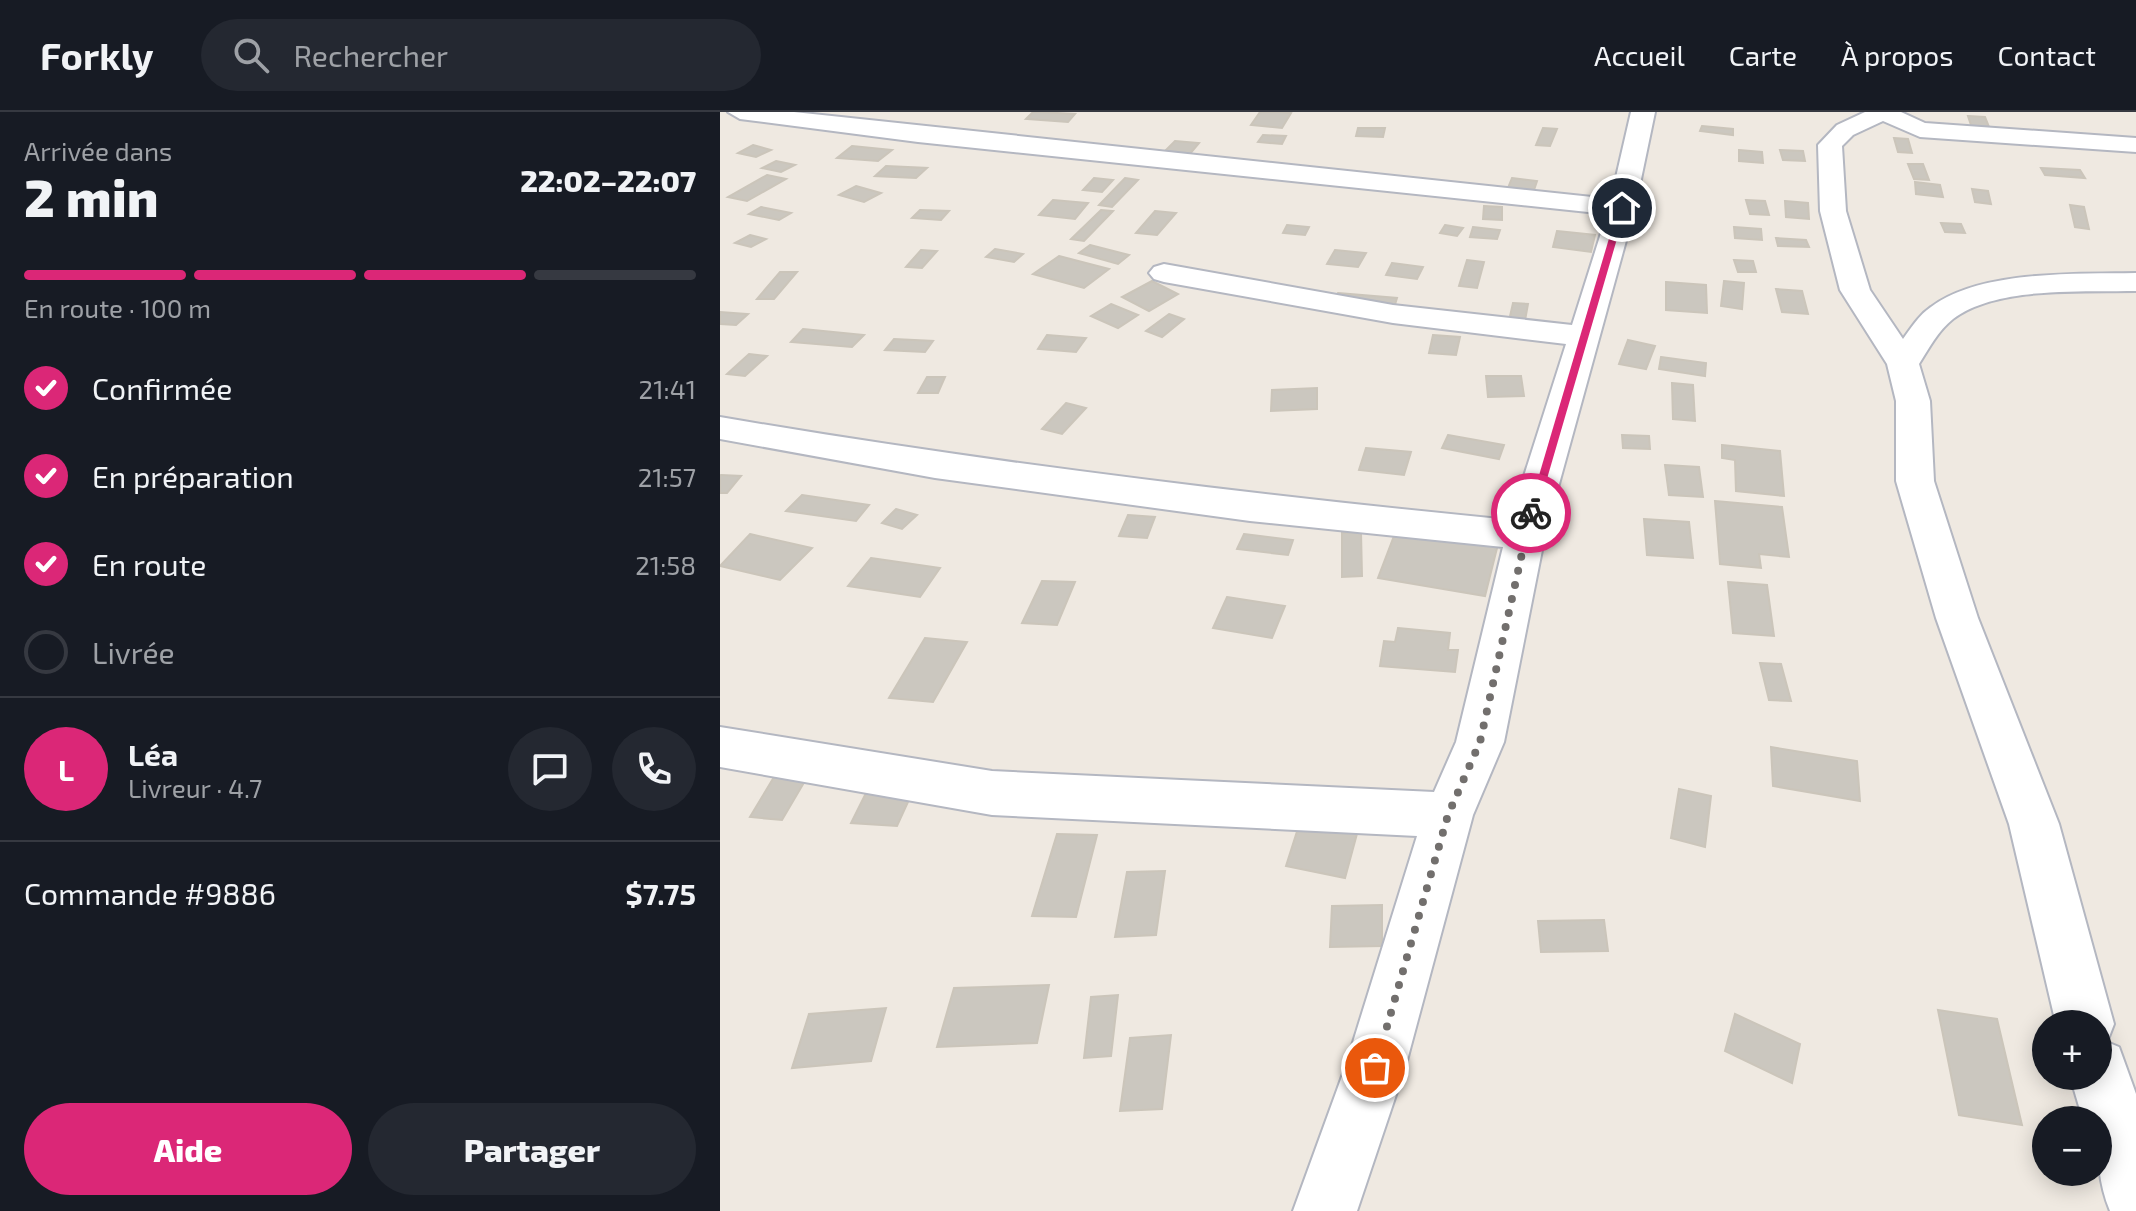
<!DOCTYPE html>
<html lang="fr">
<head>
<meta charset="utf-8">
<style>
	:root { --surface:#171b24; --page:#242831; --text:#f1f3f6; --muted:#9ea1a6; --line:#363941; --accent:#db2777 }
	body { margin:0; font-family:"Exo 2",sans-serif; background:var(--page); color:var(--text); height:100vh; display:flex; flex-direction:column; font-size:30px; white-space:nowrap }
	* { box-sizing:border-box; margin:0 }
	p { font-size:26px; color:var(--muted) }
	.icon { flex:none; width:44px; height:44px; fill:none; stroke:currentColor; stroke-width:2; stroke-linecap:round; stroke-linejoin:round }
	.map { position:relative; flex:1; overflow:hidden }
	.side { display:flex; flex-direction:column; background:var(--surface); width:720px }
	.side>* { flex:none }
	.fabs { position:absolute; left:1312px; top:898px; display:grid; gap:16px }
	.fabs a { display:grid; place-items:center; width:80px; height:80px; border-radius:50%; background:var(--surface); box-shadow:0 4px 20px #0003; font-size:40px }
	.pin { position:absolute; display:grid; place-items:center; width:68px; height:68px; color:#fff; margin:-34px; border:4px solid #fff; border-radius:50%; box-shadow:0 2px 8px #0007 }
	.courier { position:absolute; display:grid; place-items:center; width:80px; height:80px; margin:-40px; border:6px solid #db2777; border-radius:50%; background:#fff; color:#222; box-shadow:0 2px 10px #0007 }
	.head em { font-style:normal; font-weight:800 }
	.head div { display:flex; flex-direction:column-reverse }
	.head { display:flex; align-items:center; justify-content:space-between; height:136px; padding:0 24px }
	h1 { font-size:52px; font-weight:800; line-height:60px }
	.bar { display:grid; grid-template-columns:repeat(4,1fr); gap:12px 8px; align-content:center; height:96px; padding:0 24px }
	.bar i { height:10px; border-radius:6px; background:var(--line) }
	.bar .selected { background:var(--accent) }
	.bar p { grid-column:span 4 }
	.line { display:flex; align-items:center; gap:20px; padding:0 24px; border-top:2px solid var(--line) }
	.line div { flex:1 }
	.round { display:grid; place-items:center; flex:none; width:84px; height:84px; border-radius:42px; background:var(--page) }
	ol { padding:0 24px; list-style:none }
	li { display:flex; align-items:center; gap:24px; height:88px }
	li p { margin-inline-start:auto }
	li .icon { padding:8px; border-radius:50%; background:var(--accent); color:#fff; stroke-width:4 }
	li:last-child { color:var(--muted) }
	li i { width:44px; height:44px; border:4px solid var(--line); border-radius:50% }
	.primary-button { display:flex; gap:16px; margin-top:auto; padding:16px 24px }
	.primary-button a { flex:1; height:92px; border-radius:48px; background:var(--accent); color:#fff; font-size:32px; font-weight:800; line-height:92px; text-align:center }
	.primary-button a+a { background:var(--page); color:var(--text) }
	header { display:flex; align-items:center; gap:48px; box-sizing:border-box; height:112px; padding:0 40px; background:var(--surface); border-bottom:2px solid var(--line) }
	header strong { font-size:38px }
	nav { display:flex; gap:44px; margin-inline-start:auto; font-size:28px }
	.search { width:560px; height:72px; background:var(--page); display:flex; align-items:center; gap:20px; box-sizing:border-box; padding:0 28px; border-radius:44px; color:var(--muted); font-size:30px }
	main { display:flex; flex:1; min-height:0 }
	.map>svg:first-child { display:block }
	.building { fill:#cbc7bf; stroke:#cbc5ba; stroke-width:2 }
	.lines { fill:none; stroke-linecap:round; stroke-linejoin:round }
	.minor-casing { stroke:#b4b7c1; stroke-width:4 }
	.minor { fill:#fff; fill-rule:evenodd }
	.route { fill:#db2777 }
	.done { stroke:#726f6d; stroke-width:8; stroke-dasharray:0 14.4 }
</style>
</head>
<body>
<header>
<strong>Forkly</strong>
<div class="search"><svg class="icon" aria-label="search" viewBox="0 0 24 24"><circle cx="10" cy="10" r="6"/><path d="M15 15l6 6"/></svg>Rechercher</div>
<nav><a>Accueil</a><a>Carte</a><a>À propos</a><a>Contact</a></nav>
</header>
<main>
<section class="side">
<div class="head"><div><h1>2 min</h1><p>Arrivée dans</p></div><em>22:02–22:07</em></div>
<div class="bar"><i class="selected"></i><i class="selected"></i><i class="selected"></i><i></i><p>En route · 100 m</p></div>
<ol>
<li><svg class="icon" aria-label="check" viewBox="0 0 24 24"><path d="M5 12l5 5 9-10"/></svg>Confirmée<p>21:41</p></li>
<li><svg class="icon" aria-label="check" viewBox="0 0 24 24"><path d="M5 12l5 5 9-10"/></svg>En préparation<p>21:57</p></li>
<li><svg class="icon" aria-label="check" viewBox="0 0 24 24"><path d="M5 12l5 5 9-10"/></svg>En route<p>21:58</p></li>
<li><i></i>Livrée</li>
</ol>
<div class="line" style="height:144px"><b class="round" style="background:var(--accent);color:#fff">L</b><div><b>Léa</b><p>Livreur · 4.7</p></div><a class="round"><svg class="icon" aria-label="chat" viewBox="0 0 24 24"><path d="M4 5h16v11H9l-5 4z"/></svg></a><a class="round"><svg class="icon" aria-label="phone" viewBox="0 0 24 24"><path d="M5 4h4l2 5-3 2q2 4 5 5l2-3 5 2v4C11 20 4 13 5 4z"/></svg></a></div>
<div class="line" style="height:104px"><div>Commande #9886</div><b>$7.75</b></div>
<div class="primary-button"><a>Aide</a><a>Partager</a></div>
</section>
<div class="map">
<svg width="1416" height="1099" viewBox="0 0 1416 1099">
	<rect width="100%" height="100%" fill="#efe9e1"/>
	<!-- building -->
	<g class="building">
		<path d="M313,0h7l35,2 -7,8 -42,-3z"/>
		<path d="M540,0h21l10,1 -9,15 -31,-3z"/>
		<path d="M1248,4l17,1 6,15 -18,-1z"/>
		<path d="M982,14l31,3v6l-33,-4z"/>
		<path d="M638,16h27l-2,9 -27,-1z"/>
		<path d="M823,16l14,1 -7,17 -14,-1z"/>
		<path d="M543,23l23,1 -4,8 -24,-2z"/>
		<path d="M1174,26l14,1 4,14 -14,-1z"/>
		<path d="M455,29l24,2 -10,12 -25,-3z"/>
		<path d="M33,33l18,5 -15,7 -18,-4z"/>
		<path d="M132,34l40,4 -14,11 -41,-3z"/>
		<path d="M1019,38l23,2 1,11 -24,-2z"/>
		<path d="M1060,38l23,1 2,10 -22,-1z"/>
		<path d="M56,49l19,4 -14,7 -19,-4z"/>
		<path d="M1188,52h15l6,16 -15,-1z"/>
		<path d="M166,54l41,2 -11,10 -41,-2z"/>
		<path d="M1321,56l39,2 5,8 -40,-3z"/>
		<path d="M47,63l19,4 -39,22 -19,-4z"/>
		<path d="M374,66l19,2 -11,12 -19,-2z"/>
		<path d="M405,66l13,2 -26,27 -13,-2z"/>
		<path d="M792,66l25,3 -5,15 -26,-3z"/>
		<path d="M1195,70l25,3 3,12 -27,-3z"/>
		<path d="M136,74l25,7 -17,9 -25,-7z"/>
		<path d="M1252,77l16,2 3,13 -16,-2z"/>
		<path d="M333,88l35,3 -13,16 -36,-4z"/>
		<path d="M1026,88l19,1 4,14 -19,-1z"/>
		<path d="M1065,89l23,2 1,16 -23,-2z"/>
		<path d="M1350,93l14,2 5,22 -14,-2z"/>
		<path d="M764,94l18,1v13l-19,-1z"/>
		<path d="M41,95l30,6 -12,7 -30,-6z"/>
		<path d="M200,98l29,1 -8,9 -29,-2z"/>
		<path d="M381,98l12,1 -29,30 -13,-2z"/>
		<path d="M435,99l21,2 -19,22 -21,-2z"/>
		<path d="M1221,111l20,1 4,9 -20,-1z"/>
		<path d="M567,113l22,2 -4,8 -22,-2z"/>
		<path d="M725,113l18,3 -6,8 -17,-3z"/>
		<path d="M753,115l27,3 -3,9 -27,-2z"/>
		<path d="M1014,115l27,2 1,11 -27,-2z"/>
		<path d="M837,119l38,4 -4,17 -38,-5z"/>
		<path d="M30,123l16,4 -15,8 -16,-4z"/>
		<path d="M1056,126l30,2 3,7 -31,-1z"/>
		<path d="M370,133l39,10 -11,9 -39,-11z"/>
		<path d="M275,137l28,5 -9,8 -28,-5z"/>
		<path d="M201,138l16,1 -15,17 -16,-1z"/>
		<path d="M615,138l31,3 -8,14 -31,-3z"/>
		<path d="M339,144l50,13 -25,19 -51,-14z"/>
		<path d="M747,148l17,2 -7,26 -18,-2z"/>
		<path d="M1014,148l19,1 3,11h-18z"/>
		<path d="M672,151l31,4 -6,12 -31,-4z"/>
		<path d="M60,160h17l-23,27h-17z"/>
		<path d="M432,169l26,13 -29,17 -27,-14z"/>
		<path d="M1004,169l20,2 -2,26 -21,-3z"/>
		<path d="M946,170l40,3 1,28 -41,-3z"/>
		<path d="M1056,177l26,2 6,23 -26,-2z"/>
		<path d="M618,181l59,5 -3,10 -61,-5z"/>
		<path d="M793,191l15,1 -4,22 -16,-1z"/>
		<path d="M391,192l27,11 -20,13 -27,-12z"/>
		<path d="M0,200l28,2 -12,11 -16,-1z"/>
		<path d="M449,202l15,5 -22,18 -16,-6z"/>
		<path d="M83,217l61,6 -12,12 -61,-5z"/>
		<path d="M327,223l39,3 -10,14 -38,-3z"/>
		<path d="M713,223l27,2 -4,18 -27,-2z"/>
		<path d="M174,227l39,2 -8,11 -40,-2z"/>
		<path d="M908,228l27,6 -9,23 -27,-5z"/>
		<path d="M29,242l18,2 -22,20 -18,-2z"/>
		<path d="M941,245l45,6 -1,13 -46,-7z"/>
		<path d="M766,264h35l3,20 -36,1z"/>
		<path d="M207,265h18l-7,16h-20z"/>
		<path d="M952,271l21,2 2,36 -22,-2z"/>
		<path d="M597,276v21l-46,2 1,-21z"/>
		<path d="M346,291l20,5 -24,26 -20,-5z"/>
		<path d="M728,323l56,10 -5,14 -57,-11z"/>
		<path d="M902,323l27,1 1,13 -27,-1z"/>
		<path d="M1002,333l58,6 4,45 -48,-5 -1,-31 -13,-2z"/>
		<path d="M646,336l45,4 -7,23 -45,-5z"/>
		<path d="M945,353l34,2 4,30 -34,-2z"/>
		<path d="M0,364l1,-1 20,1 -14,17h-7z"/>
		<path d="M82,383l67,10 -13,16 -70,-10z"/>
		<path d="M995,389l67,6 7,50 -30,-3 2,14 -41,-4z"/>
		<path d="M176,397l21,6 -15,14 -20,-6z"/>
		<path d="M408,403l27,2 -8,21 -28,-2z"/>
		<path d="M924,407l45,3 4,36 -46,-3z"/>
		<path d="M677,416l101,16 -13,52 -107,-18z"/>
		<path d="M641,420l1,44 -20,1v-44z"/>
		<path d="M30,422l62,14 -32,32 -60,-14z"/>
		<path d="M524,422l49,6 -5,15 -51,-6z"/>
		<path d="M151,446l69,10 -20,29 -72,-11z"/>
		<path d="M322,469l33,1 -18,43 -35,-2z"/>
		<path d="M1008,470l39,3 7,51 -41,-3z"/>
		<path d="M507,485l58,9 -13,32 -59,-10z"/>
		<path d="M678,516l52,5 -2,17h10l-3,22 -75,-6 4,-25 11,1z"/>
		<path d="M205,526l42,4 -34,60 -44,-4z"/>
		<path d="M1040,551l21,1 10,37 -22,-1z"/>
		<path d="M1051,635l86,14 3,40 -87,-15z"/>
		<path d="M60,655l32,2 -30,51 -32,-3z"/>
		<path d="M148,677l45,2 -16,35 -46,-3z"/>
		<path d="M959,677l32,7 -6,51 -34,-9z"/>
		<path d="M581,707l57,11 -13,48 -59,-12z"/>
		<path d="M337,722l40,1 -21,82 -44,-1z"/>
		<path d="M445,759l-9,64 -41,2 12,-65z"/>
		<path d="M662,793v41l-52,1 2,-41z"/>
		<path d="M884,808l4,31 -67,1 -3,-31z"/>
		<path d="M329,873l-12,58 -100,4 17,-59z"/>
		<path d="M398,883l-7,61 -27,2 7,-61z"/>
		<path d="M166,896l-15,53 -79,7 17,-54z"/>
		<path d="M1218,898l59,9 25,106 -63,-10z"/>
		<path d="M1015,902l65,30 -8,39 -67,-32z"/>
		<path d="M451,923l-9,74 -42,2 10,-73z"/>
	</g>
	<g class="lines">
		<defs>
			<g id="minor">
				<path d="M8,0h66l817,87 20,-87h24l-20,96 -90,327 -41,207 -31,73 -68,253 -48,143h-64l52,-143 72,-232 -425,-21 -272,-48v-40l272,44 442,21 22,-50 47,-195 -253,-26 -315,-43 -215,-39v-22c262,45 525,77 790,103l56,-176 -173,-21 -229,-41 -10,-3 -5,-6 5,-6 10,-3 229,41 179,20 35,-111 -689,-72 -178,-23z"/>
				<path d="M1145,0h36l24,11 211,15v14l-216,-15 -37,-16 -30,14 -11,11 4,65 24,79 33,49c8,-11 16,-24 28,-32 49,-37 146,-33 205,-34v18c-52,1 -140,-5 -183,28 -15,12 -24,29 -34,45l11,37 4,80 44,137 81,206 55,200 -7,18 12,5 17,47v117h-26c-13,-32 -12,-57 -12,-91h-15l-13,-44h28v-52h-42l-47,-200 -73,-206 -40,-137v-80l-9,-37 -47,-74 -20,-79 -2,-66 19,-20z"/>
			</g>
		</defs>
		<!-- minor casing -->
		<use href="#minor" class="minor-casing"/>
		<!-- minor -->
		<use href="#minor" class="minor"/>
	</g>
	<!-- route -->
	<path class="route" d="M902,94l4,2 -89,305 -10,3 91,-308z"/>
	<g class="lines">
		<!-- done -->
		<path class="done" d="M655,956l73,-253 32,-73 51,-229"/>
	</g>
</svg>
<div class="fabs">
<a>+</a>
<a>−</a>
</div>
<div class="pin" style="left:655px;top:956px;background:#ea580c"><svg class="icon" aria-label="bag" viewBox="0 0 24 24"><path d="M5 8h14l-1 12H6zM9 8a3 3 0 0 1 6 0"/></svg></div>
<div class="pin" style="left:902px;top:96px;background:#1f2937"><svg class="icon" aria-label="home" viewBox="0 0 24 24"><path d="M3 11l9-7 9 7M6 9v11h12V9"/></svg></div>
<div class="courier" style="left:811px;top:401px"><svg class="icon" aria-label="bike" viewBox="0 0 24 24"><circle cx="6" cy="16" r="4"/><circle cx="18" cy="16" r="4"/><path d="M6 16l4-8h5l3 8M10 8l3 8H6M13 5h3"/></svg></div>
</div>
</main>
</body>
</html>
